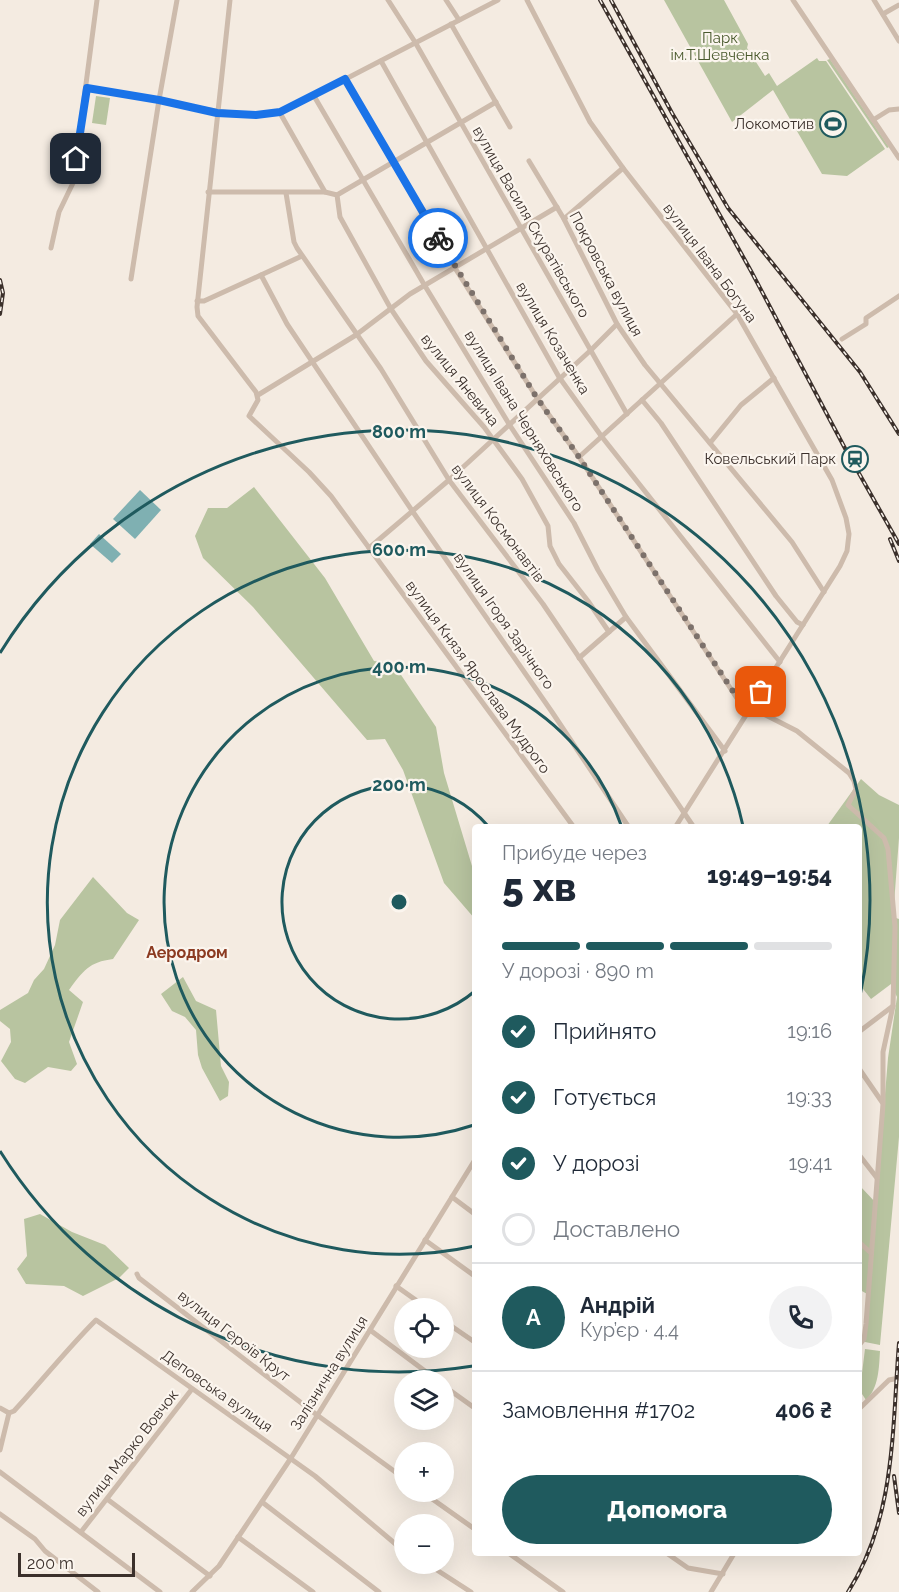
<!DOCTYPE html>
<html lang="uk">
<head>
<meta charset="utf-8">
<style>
	:root { --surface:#fff; --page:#f2f2f3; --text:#1f2937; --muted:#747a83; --line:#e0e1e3; --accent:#1f5a5e }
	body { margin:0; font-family:Raleway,sans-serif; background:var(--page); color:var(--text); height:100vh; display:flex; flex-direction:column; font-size:22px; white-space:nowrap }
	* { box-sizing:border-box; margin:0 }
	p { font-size:20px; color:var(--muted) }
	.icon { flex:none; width:33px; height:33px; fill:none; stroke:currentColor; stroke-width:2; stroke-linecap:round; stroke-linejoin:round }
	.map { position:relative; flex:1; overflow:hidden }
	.side { position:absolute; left:472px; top:824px; width:390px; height:732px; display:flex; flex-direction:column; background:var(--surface); border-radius:6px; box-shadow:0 6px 24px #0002 }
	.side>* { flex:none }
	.tools { position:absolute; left:394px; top:1298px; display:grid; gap:12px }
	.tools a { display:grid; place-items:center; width:60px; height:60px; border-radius:50%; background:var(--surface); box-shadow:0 6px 24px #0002; font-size:30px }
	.scale { position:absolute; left:18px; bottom:15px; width:117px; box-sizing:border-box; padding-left:6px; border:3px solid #3b302b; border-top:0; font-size:16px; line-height:21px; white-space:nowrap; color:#3b302b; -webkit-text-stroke:4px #fbf5ee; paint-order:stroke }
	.pin { position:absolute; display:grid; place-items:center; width:51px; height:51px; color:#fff; margin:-26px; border-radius:12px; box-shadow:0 3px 9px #0006 }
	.courier { position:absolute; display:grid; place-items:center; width:60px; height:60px; margin:-30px; border:4px solid #1a73e8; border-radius:50%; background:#fff; color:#222; box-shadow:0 2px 8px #0007 }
	.head em { font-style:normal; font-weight:800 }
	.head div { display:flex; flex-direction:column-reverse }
	.head { display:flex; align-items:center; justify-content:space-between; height:102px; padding:0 30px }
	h1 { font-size:39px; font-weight:800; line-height:45px }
	.bar { display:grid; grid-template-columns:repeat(4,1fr); gap:9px 6px; align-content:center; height:72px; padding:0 30px }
	.bar i { height:8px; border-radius:4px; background:var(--line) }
	.bar .active { background:var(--accent) }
	.bar p { grid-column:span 4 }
	.line { display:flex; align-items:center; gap:15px; padding:0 30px; border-top:2px solid var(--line) }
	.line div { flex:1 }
	.round { display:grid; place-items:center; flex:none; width:63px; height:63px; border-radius:32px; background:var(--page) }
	ol { padding:0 30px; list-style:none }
	li { display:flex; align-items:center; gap:18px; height:66px }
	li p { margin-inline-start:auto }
	li .icon { padding:6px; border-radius:50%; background:var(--accent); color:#fff; stroke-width:4 }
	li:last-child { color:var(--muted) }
	li i { width:33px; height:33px; border:3px solid var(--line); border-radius:50% }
	.primary-button { display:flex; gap:12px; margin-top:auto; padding:12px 30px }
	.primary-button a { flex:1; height:69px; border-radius:36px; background:var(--accent); color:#fff; font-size:24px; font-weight:800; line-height:69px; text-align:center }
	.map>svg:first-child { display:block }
	.green { fill:#b8c4a0 }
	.water { fill:#7fb0b2 }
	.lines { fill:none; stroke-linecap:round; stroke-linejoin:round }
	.minor { stroke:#cdbbac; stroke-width:5 }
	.rail-casing { stroke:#3b302b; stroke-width:4 }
	.rail { stroke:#fbf5ee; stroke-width:1.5; stroke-dasharray:4.5; stroke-linecap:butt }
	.done { stroke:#7c716b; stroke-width:6; stroke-dasharray:0 10.8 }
	.route { stroke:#1a73e8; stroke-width:8 }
	.ring { fill:none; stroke:#1f5a5e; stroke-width:3 }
	.labels { text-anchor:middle; stroke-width:4.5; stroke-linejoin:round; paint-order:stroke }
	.park-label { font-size:15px; fill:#4a5a2e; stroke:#fbf5ee }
	.poi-label { font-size:15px; fill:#3b302b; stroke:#fbf5ee; text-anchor:end }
	.street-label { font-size:15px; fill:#3b302b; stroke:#fbf5ee }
	.neighbourhood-label { font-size:16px; font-weight:bold; fill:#8c3b22; stroke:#fbf5ee }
	.centre { fill:#1f5a5e; stroke:#fbf5ee; stroke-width:3 }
	.ring-label { font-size:18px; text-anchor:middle; font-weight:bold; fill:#1f5a5e; stroke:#fbf5ee; stroke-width:4.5; stroke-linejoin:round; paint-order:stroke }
</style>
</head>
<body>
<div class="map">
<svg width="899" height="1592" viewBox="0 0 899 1592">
	<rect width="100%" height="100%" fill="#f4ebe1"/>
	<!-- green -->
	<g class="green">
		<path d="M664,0h60l24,44 -1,4 18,28 4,-3 8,13 40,-28 2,3h7l59,88 -38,27 -25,-2 -49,-84 -41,32z"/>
		<path d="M830,59l59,88 -2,1 -60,-88z"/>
		<path d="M96,96l14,2 -4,27 -14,-2z"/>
		<path d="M254,487l71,91 49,83 19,2 43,64 8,46 31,103v43l-31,-36 -41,-113 -18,-31 -18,1 -114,-133 -50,-49 -8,-22 13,-28h19z"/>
		<path d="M861,779l18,16 20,10v33l-6,79 6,2v218l-19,208 -15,-3 4,-47 -9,-5v-104l16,17 12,-145 9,-61 -6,-13 -20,15 -11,-14v-159h-33z"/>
		<path d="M93,877l34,36 12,7 -26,39c-24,3 -30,12 -44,31l14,12 -14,40 8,22 -6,7 -23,-4 -23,16 -10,-4 -14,-18 10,-19 -1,-13 -10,-8v-11l28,-17 6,-13 10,-11 11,-24 5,-25z"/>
		<path d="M183,977l13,24 20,9 5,56 8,16 -1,14 -8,5 -18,-33 -4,-13 -2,-25 -11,-13 -13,-6 -11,-17z"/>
		<path d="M40,1214l32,18 33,13 24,23 -10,10 -36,18 -19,-10 -38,-2 -9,-15 10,-13 -3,-37z"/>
		<path d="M865,1349l15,2c-1,16 -1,37 -14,49l-6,-9v-17l2,-1z"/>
	</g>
	<!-- water -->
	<g class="water">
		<path d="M140,490l21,20 -26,29 -22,-20z"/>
		<path d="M99,534l22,20 -9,9 -22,-19z"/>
	</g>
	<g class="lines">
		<!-- minor -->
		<g class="minor">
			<path d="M230,0l-33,307 1,9 58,76 2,8 -9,16 60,56 22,24 242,330"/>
			<path d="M388,0l27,42 212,372"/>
			<path d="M446,0l13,20"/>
			<path d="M527,0l63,122 33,46 114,146 95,166 14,38 3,16 -2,17 -7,15 -164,260"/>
			<path d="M793,0l106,158"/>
			<path d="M874,0l25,41"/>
			<path d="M883,14l16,-9"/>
			<path d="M451,24l59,103"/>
			<path d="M381,61l178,316 43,60 178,225"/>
			<path d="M345,79l110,189 82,130 42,59 163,249 8,5"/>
			<path d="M87,88c24,4 49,8 73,13 44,8 75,16 120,12l218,-113"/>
			<path d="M314,96l111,190 84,138 65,99 24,47 28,47 99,134"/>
			<path d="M280,113l45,79 12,3 3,22 51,92 35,52 58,66 38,52 26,47 2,20 9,18 29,37 21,31"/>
			<path d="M873,120l16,-10 10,-1"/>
			<path d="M529,161l35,58 53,105 28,41 147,177 32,50"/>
			<path d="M208,192h117"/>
			<path d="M286,193l8,49 3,6 84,121 68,111 94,124 150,222"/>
			<path d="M337,195l159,-93"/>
			<path d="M564,219l59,-51"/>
			<path d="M51,248l8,-36 14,-29 24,-183"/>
			<path d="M261,275l41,-19"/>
			<path d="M131,279l28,-179 18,-100"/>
			<path d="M197,301h7l57,-26 26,49 126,188 139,200 76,114"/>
			<path d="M842,339l24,-15v-6l33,-22"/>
			<path d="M258,395l98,-60 54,-41 147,-87"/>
			<path d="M642,400l19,23 115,173 21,26 6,3"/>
			<path d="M710,443l31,-38 33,-27"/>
			<path d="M579,457l158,-143"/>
			<path d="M369,548l80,-68 142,-130 26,-26"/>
			<path d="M579,658l47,-41"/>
			<path d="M752,708l45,23 52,42 5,8 2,8 -8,16 36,33 4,11 7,78 -2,79 -10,46v52l-17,220 -2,15 -4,5"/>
			<path d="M860,1031l33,-25"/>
			<path d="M860,1070l22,32"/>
			<path d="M860,1156l17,22"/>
			<path d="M452,1197l24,18"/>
			<path d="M425,1240l51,37"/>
			<path d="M860,1243l11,10"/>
			<path d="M137,1274l2,4 178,137 88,64"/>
			<path d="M396,1286l31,22"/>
			<path d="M444,1321l32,22"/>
			<path d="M370,1330l67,50"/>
			<path d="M444,1386l32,23"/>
			<path d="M0,1408l9,5"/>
			<path d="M860,1408l29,-28 10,-2"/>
			<path d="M0,1450l9,-37 5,-2c28,-30 53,-62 82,-91l219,156 90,76"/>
			<path d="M0,1472l160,120"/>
			<path d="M421,1491l55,39"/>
			<path d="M107,1499l103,77"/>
			<path d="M262,1502l117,90"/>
			<path d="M0,1514l35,25 10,12 53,41"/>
			<path d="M81,1532l111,-143"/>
			<path d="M238,1537l75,55"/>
			<path d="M507,1552l56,40"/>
			<path d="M665,1552l23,16 35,6"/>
			<path d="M426,1563l45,29"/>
			<path d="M192,1592l27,-26 72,-108 185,-300"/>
			<path d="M711,1592l24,-40"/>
		</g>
		<defs>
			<g id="rail">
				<path d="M600,0l151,271 97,183 51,90"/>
				<path d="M611,0l61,113 56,95 132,164 39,62"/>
				<path d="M0,280l3,13 -3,21"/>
				<path d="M890,539l9,22"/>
				<path d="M894,1476l5,37"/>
				<path d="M848,1592c48,-75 44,-164 51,-249"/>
			</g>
		</defs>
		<!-- rail casing -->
		<use href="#rail" class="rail-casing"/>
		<!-- rail -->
		<use href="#rail" class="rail"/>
	</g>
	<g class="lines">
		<!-- done -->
		<path class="done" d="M438,238l99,160 42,59 163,248 8,6 11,-19"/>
		<!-- route -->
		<path class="route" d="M76,159l11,-71 72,12 58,13 39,2 24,-3 65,-33 93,159"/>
	</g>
	<!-- distance rings -->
	<g class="ring">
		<path d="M475 991A117 117 0 1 1 488 826"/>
		<path d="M474 1125A235 235 0 1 1 621 825"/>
		<path d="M475 1246A352 352 0 1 1 743 826"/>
		<path d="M473 1366A470 470 0 0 1 0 1151M0 653A470 470 0 0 1 860 996"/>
	</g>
	<!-- icons -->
	<defs>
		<symbol id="stadium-ring" viewBox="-11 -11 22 22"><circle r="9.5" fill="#fbf5ee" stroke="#1f5a5e" stroke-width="1.5"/><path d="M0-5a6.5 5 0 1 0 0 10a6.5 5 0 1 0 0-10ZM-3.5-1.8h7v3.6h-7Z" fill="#1f5a5e"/></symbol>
		<symbol id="station-ring" viewBox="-11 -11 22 22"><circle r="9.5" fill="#fbf5ee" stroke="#1f5a5e" stroke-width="1.5"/><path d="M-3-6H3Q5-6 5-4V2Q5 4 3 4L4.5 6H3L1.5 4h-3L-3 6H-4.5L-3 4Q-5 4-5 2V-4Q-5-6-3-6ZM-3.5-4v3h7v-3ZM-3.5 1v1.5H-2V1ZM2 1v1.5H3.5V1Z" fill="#1f5a5e"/></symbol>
	</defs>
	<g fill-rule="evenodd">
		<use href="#stadium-ring" x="818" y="109" width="30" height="30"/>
		<use href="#station-ring" x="840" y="444" width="30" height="30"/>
	</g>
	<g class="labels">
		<!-- park labels -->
		<g class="park-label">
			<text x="720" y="43">Парк<tspan x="720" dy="17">ім.Т.Шевченка</tspan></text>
		</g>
		<!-- poi labels -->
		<g class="poi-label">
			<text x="814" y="129">Локомотив</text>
			<text x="836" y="464">Ковельський Парк</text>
		</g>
		<!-- street labels -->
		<g class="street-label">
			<text transform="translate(531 222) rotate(60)" y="5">вулиця Василя Скуратівського</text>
			<text transform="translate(710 263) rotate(53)" y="5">вулиця Івана Богуна</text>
			<text transform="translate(606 274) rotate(62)" y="5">Покровська вулиця</text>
			<text transform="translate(553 338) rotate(59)" y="5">вулиця Козаченка</text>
			<text transform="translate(460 380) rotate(51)" y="5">вулиця Яневича</text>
			<text transform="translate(524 421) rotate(58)" y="5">вулиця Івана Черняховського</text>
			<text transform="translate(498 523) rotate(53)" y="5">вулиця Космонавтів</text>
			<text transform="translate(504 621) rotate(55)" y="5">вулиця Ігоря Зарічного</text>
			<text transform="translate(478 677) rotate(54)" y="5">вулиця Князя Ярослава Мудрого</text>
			<text transform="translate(234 1336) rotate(38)" y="5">вулиця Героїв Крут</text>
			<text transform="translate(329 1373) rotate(-58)" y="5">Залізнична вулиця</text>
			<text transform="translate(217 1391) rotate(35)" y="5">Деповська вулиця</text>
			<text transform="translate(127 1453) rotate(-52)" y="5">вулиця Марко Вовчок</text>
		</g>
		<!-- neighbourhood labels -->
		<g class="neighbourhood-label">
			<text x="187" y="958">Аеродром</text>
		</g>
	</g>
	<circle cx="399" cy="902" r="9" class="centre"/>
	<g class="ring-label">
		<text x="399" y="438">800 m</text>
		<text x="399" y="556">600 m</text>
		<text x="399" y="673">400 m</text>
		<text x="399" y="791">200 m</text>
	</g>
</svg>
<div class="tools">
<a><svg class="icon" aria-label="locate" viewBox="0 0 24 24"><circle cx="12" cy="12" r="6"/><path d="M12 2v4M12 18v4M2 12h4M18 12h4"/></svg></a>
<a><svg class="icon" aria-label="layers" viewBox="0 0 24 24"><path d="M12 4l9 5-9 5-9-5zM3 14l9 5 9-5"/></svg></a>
<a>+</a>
<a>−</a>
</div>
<div class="scale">200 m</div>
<div class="pin" style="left:761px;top:692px;background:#ea580c"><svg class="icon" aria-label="bag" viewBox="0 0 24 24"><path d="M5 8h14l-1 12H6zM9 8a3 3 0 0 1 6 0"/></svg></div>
<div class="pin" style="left:76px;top:159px;background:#1f2937"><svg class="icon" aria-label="home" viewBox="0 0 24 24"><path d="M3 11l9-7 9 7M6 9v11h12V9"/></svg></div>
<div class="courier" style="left:438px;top:238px"><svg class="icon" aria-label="bike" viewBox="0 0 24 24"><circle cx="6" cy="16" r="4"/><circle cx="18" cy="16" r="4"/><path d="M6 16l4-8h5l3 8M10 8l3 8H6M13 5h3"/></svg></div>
<section class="side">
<div class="head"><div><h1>5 хв</h1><p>Прибуде через</p></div><em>19:49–19:54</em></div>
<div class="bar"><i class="active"></i><i class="active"></i><i class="active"></i><i></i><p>У дорозі · 890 m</p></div>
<ol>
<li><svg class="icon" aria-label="check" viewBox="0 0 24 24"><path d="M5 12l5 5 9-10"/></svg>Прийнято<p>19:16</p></li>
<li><svg class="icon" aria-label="check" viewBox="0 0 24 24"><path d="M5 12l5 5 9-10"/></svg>Готується<p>19:33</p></li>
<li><svg class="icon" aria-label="check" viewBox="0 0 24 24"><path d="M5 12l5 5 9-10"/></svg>У дорозі<p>19:41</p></li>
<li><i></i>Доставлено</li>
</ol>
<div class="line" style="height:108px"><b class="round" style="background:var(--accent);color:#fff">А</b><div><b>Андрій</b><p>Кур’єр · 4.4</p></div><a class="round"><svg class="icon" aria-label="phone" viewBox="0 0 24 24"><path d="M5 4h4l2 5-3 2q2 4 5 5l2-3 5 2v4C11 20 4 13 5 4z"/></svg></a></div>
<div class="line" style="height:78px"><div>Замовлення #1702</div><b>406 ₴</b></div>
<div class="primary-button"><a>Допомога</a></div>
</section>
</div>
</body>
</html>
